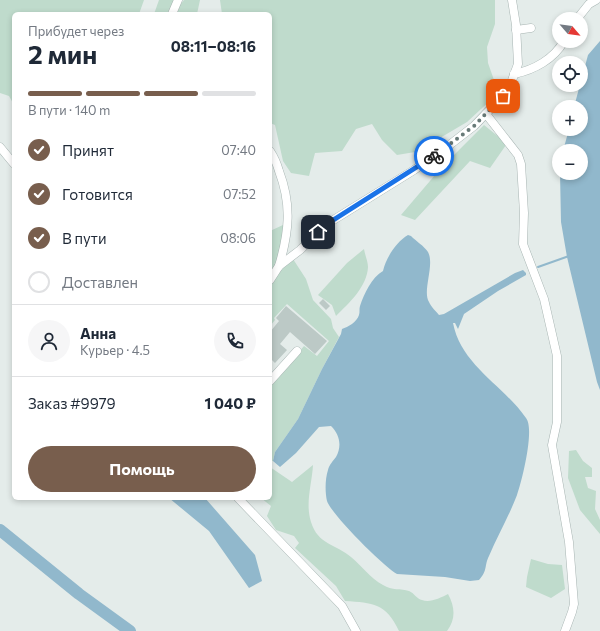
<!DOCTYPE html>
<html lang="ru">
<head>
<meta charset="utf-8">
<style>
	:root { --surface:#fff; --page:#f6f6f7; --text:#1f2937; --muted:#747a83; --line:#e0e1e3; --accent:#785e4d }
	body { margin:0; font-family:Commissioner,sans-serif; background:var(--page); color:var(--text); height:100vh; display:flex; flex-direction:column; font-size:15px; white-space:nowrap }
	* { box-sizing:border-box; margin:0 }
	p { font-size:13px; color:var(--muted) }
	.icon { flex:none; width:22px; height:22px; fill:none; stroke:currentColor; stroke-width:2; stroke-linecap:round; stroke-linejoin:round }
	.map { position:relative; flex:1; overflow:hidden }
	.panel { position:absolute; left:12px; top:12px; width:260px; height:488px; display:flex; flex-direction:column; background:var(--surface); border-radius:6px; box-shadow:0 2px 6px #0003 }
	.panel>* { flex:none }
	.needle { width:26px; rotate:118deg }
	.tools { position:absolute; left:552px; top:12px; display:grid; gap:8px }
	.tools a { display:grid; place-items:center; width:36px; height:36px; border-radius:50%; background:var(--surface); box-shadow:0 2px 6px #0003; font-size:20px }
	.pin { position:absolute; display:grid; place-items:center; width:34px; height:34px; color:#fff; margin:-17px; border-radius:8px; box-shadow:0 2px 6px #0006 }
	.courier { position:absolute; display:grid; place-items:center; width:40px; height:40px; margin:-20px; border:3px solid #1a73e8; border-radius:50%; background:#fff; color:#222; box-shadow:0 1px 5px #0007 }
	.headline em { font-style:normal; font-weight:700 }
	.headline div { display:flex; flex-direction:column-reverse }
	.headline { display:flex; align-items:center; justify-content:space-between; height:68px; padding:0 16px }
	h1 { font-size:26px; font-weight:700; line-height:30px }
	.bar { display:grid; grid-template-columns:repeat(4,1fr); gap:6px 4px; align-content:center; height:48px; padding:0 16px }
	.bar i { height:5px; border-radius:3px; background:var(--line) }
	.bar .on { background:var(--accent) }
	.bar p { grid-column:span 4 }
	.line { display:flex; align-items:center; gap:10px; padding:0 16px; border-top:1px solid var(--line) }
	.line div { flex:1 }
	.round { display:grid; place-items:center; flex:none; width:42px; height:42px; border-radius:21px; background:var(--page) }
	ol { padding:0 16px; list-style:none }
	li { display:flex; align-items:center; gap:12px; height:44px }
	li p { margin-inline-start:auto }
	li .icon { padding:4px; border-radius:50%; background:var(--accent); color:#fff; stroke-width:4 }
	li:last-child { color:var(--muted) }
	li i { width:22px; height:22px; border:2px solid var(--line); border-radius:50% }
	.button { display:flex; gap:8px; margin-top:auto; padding:8px 16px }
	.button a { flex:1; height:46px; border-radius:24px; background:var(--accent); color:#fff; font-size:16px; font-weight:700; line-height:46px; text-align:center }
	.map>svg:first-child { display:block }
	.green { fill:#bfdbcc }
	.water { fill:#91b8cc }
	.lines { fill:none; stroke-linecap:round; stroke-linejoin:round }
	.stream { stroke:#91b8cc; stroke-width:2 }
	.river { stroke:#91b8cc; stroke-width:12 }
	.building { fill:#bcc9c6 }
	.minor-casing { stroke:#a7b4b2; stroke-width:9 }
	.minor { stroke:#fff; stroke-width:8 }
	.done { stroke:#687a78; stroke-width:4; stroke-dasharray:0 7.2 }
	.route { stroke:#1a73e8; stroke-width:5 }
</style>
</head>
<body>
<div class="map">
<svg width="600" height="631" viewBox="0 0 600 631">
	<rect width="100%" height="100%" fill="#e4ecea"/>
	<!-- green -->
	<g class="green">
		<path d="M0,0h144l-5,14h-125v91l-5,-9 -9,-3z"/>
		<path d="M159,0h17l-7,14h-15z"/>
		<path d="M184,0h16l-3,14h-20l3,-9z"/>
		<path d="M220,0h275v24l-8,23 1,16 6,17v17l-27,25 -22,13 -30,17 -18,3 -15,-15 -10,-16 -16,5 -14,22 -27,2 -6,23 -18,-3 -8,-12 -8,-36 -5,-2v-109h-48z"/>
		<path d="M484,125l16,13 6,7 -16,23 -20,-7 -55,59 -14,-5 40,-47z"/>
		<path d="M283,225c2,18 -5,34 -13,51v-45z"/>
		<path d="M364,249c1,6 4,13 4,18 -1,20 -19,36 -32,49l-4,-11 -14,-10 29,-32z"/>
		<path d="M293,259l13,20 7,21 18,19 2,9 6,9 -17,32 -24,50 -23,33 -2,9h-3v-74l34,-41 13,10 12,-15 -42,-37 -13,14 1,2 -5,6v-41l7,-12z"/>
		<path d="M576,450l7,11 9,7v9h-7l3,11 8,3 -1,18 5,11v14l-20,-24 -12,-32 1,-27z"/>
		<path d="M313,465c-1,19 -8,38 -2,57 7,23 25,22 40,35 11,9 19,21 32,28 9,6 18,3 26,6 5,2 8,8 13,9 8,3 18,-2 26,-6 7,13 8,25 -1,37h-48c-13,-28 -26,-28 -54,-30l-9,-15 -41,-38 4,-5 -5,-7 -18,-6 -9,-14 4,-10 -10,-8h9v-31l22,15z"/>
		<path d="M531,559l17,5 14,1 3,24 -14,9 -25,-11 1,-10z"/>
	</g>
	<!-- water -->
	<g class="water">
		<path d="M600,41v349l-3,-8 -30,-125 -6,-35 -1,-49h21v-22h-18l6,-22h12v-22h-7l14,-52z"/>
		<path d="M408,235l3,1c5,5 13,10 17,16 7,13 -6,39 1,50 2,5 7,9 10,13l5,-1 71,-41 8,-3 3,3v2l-28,16 -34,23 -6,15 -3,-6h-2c8,42 50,62 73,95 9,11 -4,63 -9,77 -8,21 -19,40 -28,61 -5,10 -1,14 -10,24l-9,1 -25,-4 -48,-3c-13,-7 -66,-60 -70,-73 -2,-9 -2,-22 1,-31 1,-5 5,-9 8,-13 6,-11 4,-22 -5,-31l-12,1 -23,26 -16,14 -7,-6 2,-9 23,-33 24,-50 19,-35 1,-5c6,-2 15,-7 17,-14 1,-3 0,-6 1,-9 4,-12 12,-29 23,-35 3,-13 13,-29 25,-36z"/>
		<path d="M169,498h36l50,57 7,26 -13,7 -40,-57z"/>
	</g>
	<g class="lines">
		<!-- stream -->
		<path class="stream" d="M538,267l31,-11"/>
		<!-- river -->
		<path class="river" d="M0,530l79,64 51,37"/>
	</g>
	<!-- building -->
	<g class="building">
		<path d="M323,299l7,7 -4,4 -7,-7z"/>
		<path d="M286,306l41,35 -12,13 -25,-22 -10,12 7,6 -12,13 -5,-5v-26l9,-11 -3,-3z"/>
	</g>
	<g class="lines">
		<defs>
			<g id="minor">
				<path d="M172,14l6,-14"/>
				<path d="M577,19l12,-15 7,-4"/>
				<path d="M516,30l15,-2"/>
				<path d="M514,74c20,-4 40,-15 50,-33"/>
				<path d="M486,114l32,41 3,9 3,49 -1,31 21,55 13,57v66l-5,23 17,97 5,62 -2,8 -7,19"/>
				<path d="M0,147l14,17"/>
				<path d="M270,151c4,6 7,13 9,20 13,34 10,61 0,95"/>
				<path d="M270,280l9,-14 21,-16 27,-26 87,-54 29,-20 31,-24 29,-30 8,-13 7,-19 -2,-39 -4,-25"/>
				<path d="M270,381l27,-30"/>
				<path d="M238,498l104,108 14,25"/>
			</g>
		</defs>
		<!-- minor casing -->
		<use href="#minor" class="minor-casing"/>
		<!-- minor -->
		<use href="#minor" class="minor"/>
	</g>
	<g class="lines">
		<!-- done -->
		<path class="done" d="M434,156l40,-30 29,-30"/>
		<!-- route -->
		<path class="route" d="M318,232l9,-8 107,-68"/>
	</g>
</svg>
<div class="tools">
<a><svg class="needle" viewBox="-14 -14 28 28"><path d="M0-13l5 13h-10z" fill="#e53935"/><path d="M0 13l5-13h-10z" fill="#747a83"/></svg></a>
<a><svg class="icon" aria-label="locate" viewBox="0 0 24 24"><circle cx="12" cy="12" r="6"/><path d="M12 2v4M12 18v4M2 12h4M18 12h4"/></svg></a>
<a>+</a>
<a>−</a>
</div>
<div class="pin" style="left:503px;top:96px;background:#ea580c"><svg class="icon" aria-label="bag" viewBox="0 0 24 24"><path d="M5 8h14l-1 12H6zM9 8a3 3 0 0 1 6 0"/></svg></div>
<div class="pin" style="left:318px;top:232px;background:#1f2937"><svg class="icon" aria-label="home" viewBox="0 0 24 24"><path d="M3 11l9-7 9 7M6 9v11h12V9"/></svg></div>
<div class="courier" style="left:434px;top:156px"><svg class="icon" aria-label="bike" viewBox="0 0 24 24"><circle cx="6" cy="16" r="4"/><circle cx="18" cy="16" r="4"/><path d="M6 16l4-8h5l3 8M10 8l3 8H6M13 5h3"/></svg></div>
<section class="panel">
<div class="headline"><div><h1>2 мин</h1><p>Прибудет через</p></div><em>08:11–08:16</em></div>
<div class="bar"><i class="on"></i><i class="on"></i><i class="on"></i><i></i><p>В пути · 140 m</p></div>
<ol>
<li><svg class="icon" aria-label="check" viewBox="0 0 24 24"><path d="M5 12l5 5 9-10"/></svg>Принят<p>07:40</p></li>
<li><svg class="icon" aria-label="check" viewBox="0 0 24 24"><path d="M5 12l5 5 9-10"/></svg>Готовится<p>07:52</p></li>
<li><svg class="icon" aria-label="check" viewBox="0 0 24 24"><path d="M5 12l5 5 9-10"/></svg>В пути<p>08:06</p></li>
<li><i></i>Доставлен</li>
</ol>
<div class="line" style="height:72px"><a class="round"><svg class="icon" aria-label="person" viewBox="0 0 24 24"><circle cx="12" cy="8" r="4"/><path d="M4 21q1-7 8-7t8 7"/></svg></a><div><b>Анна</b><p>Курьер · 4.5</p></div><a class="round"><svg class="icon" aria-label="phone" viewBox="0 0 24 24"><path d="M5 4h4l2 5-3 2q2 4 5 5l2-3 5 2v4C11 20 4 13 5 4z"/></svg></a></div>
<div class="line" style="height:52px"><div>Заказ #9979</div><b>1 040 ₽</b></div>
<div class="button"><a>Помощь</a></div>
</section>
</div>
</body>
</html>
